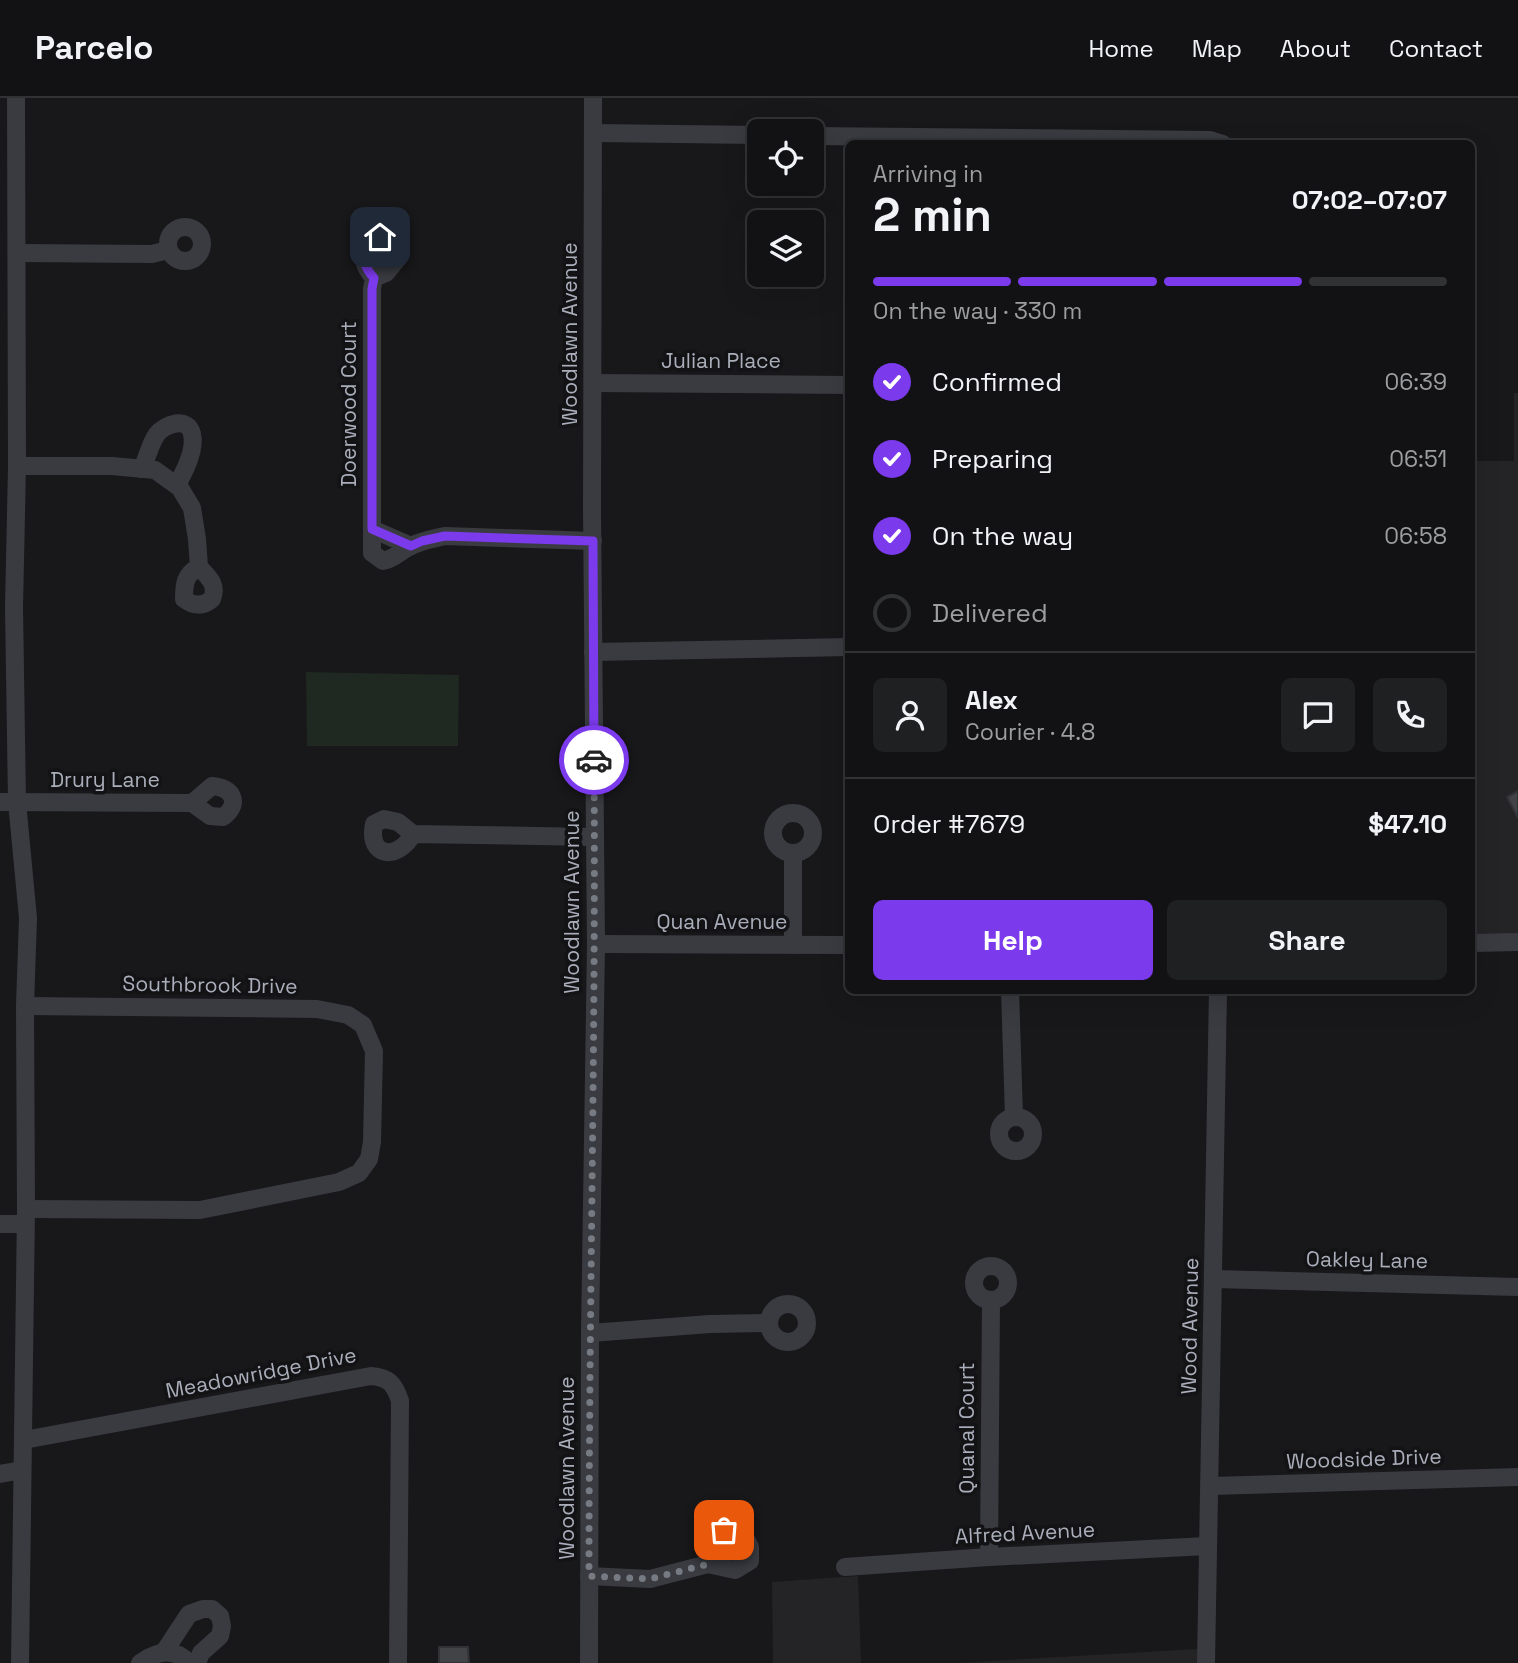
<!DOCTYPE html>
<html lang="en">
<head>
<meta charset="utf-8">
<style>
	:root { --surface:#121214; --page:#1f2022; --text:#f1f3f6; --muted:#9c9ea0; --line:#313234; --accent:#7c3aed }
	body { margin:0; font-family:"Space Grotesk",sans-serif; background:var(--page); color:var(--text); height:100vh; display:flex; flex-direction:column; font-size:26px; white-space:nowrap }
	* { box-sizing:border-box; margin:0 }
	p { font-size:23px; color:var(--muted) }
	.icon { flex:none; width:38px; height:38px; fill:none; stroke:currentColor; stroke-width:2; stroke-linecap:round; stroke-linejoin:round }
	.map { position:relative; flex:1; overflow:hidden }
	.side { position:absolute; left:845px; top:42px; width:630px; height:854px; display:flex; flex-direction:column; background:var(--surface); border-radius:10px; box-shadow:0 7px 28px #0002,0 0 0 2px var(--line) }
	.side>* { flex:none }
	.fabs { position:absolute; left:747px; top:21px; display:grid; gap:14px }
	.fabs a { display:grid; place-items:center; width:77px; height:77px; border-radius:10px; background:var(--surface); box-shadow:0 7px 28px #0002,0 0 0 2px var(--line); font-size:35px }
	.pin { position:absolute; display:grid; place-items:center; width:60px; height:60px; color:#fff; margin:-30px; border-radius:14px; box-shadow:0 4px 10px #0006 }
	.courier { position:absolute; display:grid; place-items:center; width:70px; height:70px; margin:-35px; border:5px solid #7c3aed; border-radius:50%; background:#fff; color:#222; box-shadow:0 2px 9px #0007 }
	.head em { font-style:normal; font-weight:700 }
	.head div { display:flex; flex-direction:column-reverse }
	.head { display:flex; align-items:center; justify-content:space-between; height:119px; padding:0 28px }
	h1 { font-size:46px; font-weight:700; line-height:52px }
	.bar { display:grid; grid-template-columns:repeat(4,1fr); gap:10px 7px; align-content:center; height:84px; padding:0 28px }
	.bar i { height:9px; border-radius:5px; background:var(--line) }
	.bar .on { background:var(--accent) }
	.bar p { grid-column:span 4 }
	.line { display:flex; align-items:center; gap:18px; padding:0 28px; border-top:2px solid var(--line) }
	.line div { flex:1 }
	.round { display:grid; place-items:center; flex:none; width:74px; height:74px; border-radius:10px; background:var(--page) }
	ol { padding:0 28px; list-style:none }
	li { display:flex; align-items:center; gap:21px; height:77px }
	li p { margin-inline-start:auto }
	li .icon { padding:7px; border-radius:50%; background:var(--accent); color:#fff; stroke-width:4 }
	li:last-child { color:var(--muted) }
	li i { width:38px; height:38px; border:4px solid var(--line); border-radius:50% }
	.primary-button { display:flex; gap:14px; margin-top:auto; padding:14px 28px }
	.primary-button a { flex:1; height:80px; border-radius:10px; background:var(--accent); color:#fff; font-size:28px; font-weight:700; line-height:80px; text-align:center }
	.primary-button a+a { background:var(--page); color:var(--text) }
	header { display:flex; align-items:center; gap:42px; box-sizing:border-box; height:98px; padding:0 35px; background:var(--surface); border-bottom:2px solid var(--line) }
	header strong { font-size:33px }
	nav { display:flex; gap:38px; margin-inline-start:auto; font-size:24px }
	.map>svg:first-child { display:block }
	.built { fill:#242427 }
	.green { fill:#1f2821 }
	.building { fill:#424347; stroke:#323236; stroke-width:2 }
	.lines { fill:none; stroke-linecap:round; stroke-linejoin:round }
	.minor { stroke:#3a3b41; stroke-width:18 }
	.done { stroke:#767a82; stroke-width:7; stroke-dasharray:0 12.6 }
	.route { stroke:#7c3aed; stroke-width:9 }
	.labels { text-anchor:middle; stroke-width:7; stroke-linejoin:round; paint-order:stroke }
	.street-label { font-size:21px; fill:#a9aeba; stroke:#131315 }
</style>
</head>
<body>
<header>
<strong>Parcelo</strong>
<nav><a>Home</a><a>Map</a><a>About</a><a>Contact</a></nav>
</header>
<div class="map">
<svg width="1518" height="1565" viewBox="0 0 1518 1565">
	<rect width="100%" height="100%" fill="#18181a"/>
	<!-- built -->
	<g class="built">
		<path d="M1514,295h4v543h-46v-475h42z"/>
		<path d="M858,1478l3,87h-88l-1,-81z"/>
		<path d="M1198,1551v14h-241z"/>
	</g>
	<!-- green -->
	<path class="green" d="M306,574l153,3 -1,71h-151z"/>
	<!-- building -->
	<g class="building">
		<path d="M1518,693v27l-11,-21z"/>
		<path d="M439,1549h29l1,16h-30z"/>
	</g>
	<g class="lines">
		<!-- minor -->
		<g class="minor">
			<path d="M16,0l1,368 -3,141 3,195 11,116 -3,88 1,203 -6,454"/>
			<path d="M593,35l167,2"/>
			<path d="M812,38l398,4 13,4"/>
			<circle cx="185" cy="146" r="17"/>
			<path d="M17,155l135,1 16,-4"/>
			<path d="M374,180c-9,-10 -12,-18 -10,-32l16,-9 11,3 7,7 1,10 -13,16 -12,5 -2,11v264l11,8c11,-2 14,-7 24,-13 12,-7 25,-9 38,-12l148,5"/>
			<path d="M593,285l256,2"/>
			<path d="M17,368h95l43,4 25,18 12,20 5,31 2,28c9,10 19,17 13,32 -9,8 -19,7 -28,0 0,-15 1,-25 15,-32"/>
			<path d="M142,371c5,-11 8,-25 15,-35 8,-10 31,-18 35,0 4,16 -8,38 -15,51"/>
			<path d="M372,431l39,17"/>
			<path d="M593,554l256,-5"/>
			<path d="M0,704l192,1 20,-17c21,1 29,18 11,31l-13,-1 -18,-13"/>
			<circle cx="793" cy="735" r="20"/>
			<path d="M413,736l-15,-12 -14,-3 -10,5c-7,34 24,37 39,10l182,3"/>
			<path d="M1472,845l46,-1"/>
			<path d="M596,846l253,1"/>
			<path d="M793,847v-92"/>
			<path d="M1010,892l4,127"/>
			<path d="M25,908l292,3 31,6 15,10 11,26 -2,91 -3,17 -10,14 -20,9 -139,28 -174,-1"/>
			<circle cx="1016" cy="1036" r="17"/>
			<path d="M0,1126h25"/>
			<circle cx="991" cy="1185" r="17"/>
			<path d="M1214,1181l304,8"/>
			<circle cx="788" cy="1225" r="19"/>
			<path d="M590,1235l120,-9 58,-1"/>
			<path d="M24,1342l347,-64c18,1 24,9 29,25l-2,262"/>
			<path d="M0,1376l22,-4"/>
			<path d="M1211,1388l307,-9"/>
			<path d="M989,1459l2,-257"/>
			<path d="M845,1469l144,-10 218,-11"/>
			<path d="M589,1478l61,3 58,-15 27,6 15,-9v-14l-8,-16c-28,-6 -29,10 -34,33"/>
			<path d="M164,1554l25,-38 14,-5h9l8,7 2,10 -2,10 -19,17 -4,10"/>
			<path d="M140,1565c17,-12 34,-16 49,0"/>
			<path d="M589,1565l1,-330 6,-389 -4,-434 1,-412"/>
			<path d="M1206,1565l12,-673"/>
		</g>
	</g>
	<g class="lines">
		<!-- done -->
		<path class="done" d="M594,662c2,272 -5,544 -5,816l61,3 58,-15c3,-12 4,-29 16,-34"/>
		<!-- route -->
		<path class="route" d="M380,139l-16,9c-2,14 1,22 10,32l-2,11v240l39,17 11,-5 23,-5 148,5 1,219"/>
	</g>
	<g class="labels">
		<!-- street labels -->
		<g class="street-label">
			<text transform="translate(570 236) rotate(-90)" y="7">Woodlawn Avenue</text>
			<text x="721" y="270">Julian Place</text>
			<text transform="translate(349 306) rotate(-90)" y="7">Doerwood Court</text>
			<text x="105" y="689">Drury Lane</text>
			<text transform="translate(572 804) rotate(-90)" y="7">Woodlawn Avenue</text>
			<text x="722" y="831">Quan Avenue</text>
			<text transform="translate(210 887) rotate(1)" y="7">Southbrook Drive</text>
			<text transform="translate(1367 1162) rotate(1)" y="7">Oakley Lane</text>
			<text transform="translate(1190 1228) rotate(-89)" y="7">Wood Avenue</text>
			<text transform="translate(261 1275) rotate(-11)" y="7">Meadowridge Drive</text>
			<text transform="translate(967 1330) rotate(-90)" y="7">Quanal Court</text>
			<text transform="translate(1364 1361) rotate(-2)" y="7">Woodside Drive</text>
			<text transform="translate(567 1370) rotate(-90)" y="7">Woodlawn Avenue</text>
			<text transform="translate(1025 1435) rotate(-3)" y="7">Alfred Avenue</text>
		</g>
	</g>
</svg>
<div class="fabs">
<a><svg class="icon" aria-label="locate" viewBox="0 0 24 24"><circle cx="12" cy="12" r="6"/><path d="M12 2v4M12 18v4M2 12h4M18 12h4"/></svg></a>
<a><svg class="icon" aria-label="layers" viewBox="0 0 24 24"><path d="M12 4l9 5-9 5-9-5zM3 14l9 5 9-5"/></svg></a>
</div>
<div class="pin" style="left:724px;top:1432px;background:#ea580c"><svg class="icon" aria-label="bag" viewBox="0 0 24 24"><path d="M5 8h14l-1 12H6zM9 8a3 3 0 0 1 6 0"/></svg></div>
<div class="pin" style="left:380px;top:139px;background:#1f2937"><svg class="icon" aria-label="home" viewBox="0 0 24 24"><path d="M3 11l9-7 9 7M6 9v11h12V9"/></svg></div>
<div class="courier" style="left:594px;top:662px"><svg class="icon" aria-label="car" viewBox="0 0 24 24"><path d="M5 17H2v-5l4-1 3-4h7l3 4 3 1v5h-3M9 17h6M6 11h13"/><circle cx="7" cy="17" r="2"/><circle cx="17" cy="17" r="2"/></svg></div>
<section class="side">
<div class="head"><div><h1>2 min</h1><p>Arriving in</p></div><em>07:02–07:07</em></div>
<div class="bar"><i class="on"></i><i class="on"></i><i class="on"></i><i></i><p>On the way · 330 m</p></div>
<ol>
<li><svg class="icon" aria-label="check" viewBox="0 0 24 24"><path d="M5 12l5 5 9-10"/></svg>Confirmed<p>06:39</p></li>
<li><svg class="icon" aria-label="check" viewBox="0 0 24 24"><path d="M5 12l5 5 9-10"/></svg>Preparing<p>06:51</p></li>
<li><svg class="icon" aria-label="check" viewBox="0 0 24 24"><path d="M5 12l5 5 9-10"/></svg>On the way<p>06:58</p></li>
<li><i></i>Delivered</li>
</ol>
<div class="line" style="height:126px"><a class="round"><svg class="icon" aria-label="person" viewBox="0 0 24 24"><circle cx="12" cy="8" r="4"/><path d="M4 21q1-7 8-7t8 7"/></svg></a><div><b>Alex</b><p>Courier · 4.8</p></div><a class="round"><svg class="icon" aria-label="chat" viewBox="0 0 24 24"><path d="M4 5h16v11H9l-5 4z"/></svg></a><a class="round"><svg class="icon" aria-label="phone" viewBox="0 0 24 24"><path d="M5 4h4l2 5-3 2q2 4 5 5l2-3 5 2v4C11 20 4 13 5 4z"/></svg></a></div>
<div class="line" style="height:91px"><div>Order #7679</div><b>$47.10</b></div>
<div class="primary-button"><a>Help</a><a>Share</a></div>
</section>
</div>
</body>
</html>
